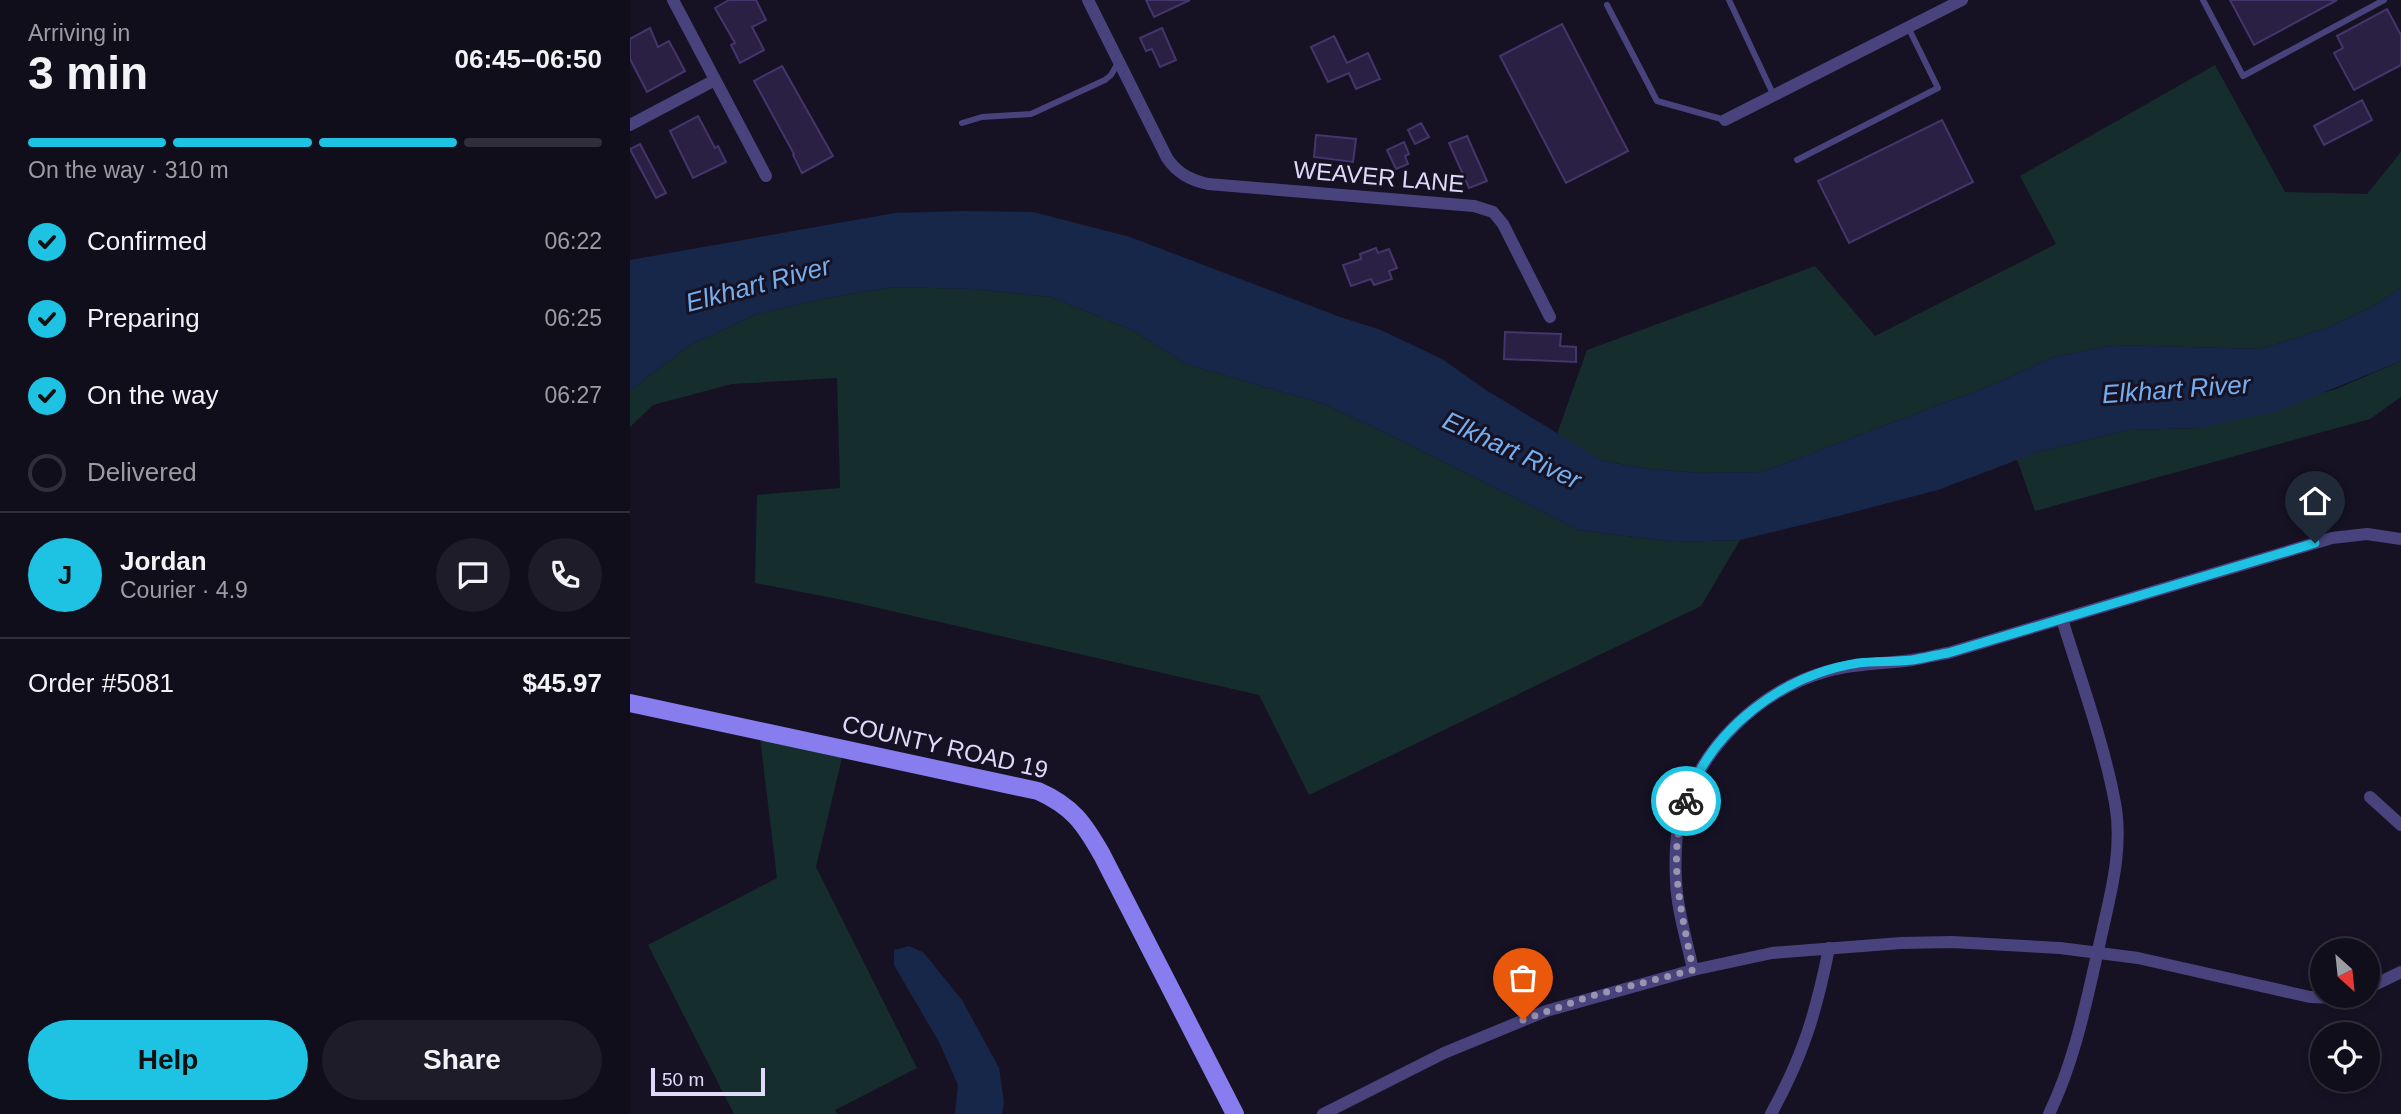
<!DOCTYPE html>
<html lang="en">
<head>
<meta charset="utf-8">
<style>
	:root { --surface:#100e1b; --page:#1e1c28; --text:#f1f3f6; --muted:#9c9ca3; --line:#302e3a; --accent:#1ec2e3 }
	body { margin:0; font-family:Helvetica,sans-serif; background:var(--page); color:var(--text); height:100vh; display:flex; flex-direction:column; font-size:26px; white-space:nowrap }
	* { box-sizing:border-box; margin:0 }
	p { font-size:23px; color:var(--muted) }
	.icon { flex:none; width:38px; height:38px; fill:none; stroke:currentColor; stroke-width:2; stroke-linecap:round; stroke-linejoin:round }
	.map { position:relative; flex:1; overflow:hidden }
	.drawer { display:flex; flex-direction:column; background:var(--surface); width:630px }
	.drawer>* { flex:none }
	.needle { width:46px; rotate:153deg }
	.fabs { position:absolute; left:1680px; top:938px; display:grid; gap:14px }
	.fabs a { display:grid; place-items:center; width:70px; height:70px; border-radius:50%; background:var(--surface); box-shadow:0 4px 10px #0003,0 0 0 2px var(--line); font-size:35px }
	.scale { position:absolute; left:21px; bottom:18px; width:114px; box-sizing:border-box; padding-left:7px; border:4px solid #e0dafa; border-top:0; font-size:19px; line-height:24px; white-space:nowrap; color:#e0dafa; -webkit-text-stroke:5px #161224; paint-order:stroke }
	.pin { position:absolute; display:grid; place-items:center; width:60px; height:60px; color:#fff; margin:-72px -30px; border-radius:50% 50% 50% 0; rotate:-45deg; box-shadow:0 0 7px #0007 }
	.pin .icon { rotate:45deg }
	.courier { position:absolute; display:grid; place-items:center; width:70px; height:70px; margin:-35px; border:5px solid #1ec2e3; border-radius:50%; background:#fff; color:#222; box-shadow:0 2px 9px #0007 }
	.head em { font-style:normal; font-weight:800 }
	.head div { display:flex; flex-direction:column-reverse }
	.head { display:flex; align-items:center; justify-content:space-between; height:119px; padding:0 28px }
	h1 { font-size:46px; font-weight:800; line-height:52px }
	.bar { display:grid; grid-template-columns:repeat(4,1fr); gap:10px 7px; align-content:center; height:84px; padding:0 28px }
	.bar i { height:9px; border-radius:5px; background:var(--line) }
	.bar .on { background:var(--accent) }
	.bar p { grid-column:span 4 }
	.line { display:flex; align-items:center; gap:18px; padding:0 28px; border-top:2px solid var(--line) }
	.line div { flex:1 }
	.round { display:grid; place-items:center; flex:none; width:74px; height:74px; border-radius:37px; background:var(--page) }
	ol { padding:0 28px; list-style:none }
	li { display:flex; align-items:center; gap:21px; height:77px }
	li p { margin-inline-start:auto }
	li .icon { padding:7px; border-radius:50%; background:var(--accent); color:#111; stroke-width:4 }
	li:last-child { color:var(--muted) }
	li i { width:38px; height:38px; border:4px solid var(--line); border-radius:50% }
	.primary-button { display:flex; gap:14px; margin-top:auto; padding:14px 28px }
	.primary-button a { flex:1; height:80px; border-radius:42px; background:var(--accent); color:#111; font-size:28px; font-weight:800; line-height:80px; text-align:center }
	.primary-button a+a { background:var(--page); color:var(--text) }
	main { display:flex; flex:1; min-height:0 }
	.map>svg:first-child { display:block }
	.green { fill:#162d2d }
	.water { fill:#172749 }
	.building { fill:#2a2043; stroke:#44356c; stroke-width:2 }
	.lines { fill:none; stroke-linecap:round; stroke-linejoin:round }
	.lane { stroke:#49437d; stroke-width:6 }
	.street { stroke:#49437d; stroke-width:12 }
	.secondary { stroke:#877def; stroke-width:18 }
	.done { stroke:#9994af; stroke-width:7; stroke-dasharray:0 12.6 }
	.route { stroke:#1ec2e3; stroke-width:9 }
	.labels { text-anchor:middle; stroke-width:6; stroke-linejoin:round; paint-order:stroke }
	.street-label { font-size:24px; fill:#e0dafa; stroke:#161224 }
	.water-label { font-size:26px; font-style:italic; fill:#75aeee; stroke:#161224 }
</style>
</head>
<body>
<main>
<section class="drawer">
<div class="head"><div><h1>3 min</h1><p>Arriving in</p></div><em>06:45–06:50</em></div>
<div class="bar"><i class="on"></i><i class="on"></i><i class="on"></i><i></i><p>On the way · 310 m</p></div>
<ol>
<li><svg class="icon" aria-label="check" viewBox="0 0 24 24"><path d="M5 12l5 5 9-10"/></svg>Confirmed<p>06:22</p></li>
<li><svg class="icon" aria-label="check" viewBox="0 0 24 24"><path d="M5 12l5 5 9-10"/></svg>Preparing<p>06:25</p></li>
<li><svg class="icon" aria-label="check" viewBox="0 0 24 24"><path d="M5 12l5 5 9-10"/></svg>On the way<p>06:27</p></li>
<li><i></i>Delivered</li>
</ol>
<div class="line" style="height:126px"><b class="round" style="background:var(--accent);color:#111">J</b><div><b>Jordan</b><p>Courier · 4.9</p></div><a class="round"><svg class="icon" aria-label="chat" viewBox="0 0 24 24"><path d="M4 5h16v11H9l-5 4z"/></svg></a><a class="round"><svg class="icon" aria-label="phone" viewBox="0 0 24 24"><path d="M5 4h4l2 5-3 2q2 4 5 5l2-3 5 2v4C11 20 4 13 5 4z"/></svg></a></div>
<div class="line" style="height:91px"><div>Order #5081</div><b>$45.97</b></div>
<div class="primary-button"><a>Help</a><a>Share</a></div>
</section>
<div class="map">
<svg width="1771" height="1114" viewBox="0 0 1771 1114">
	<rect width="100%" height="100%" fill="#161224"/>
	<!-- green -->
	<g class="green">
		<path d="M1585,65l70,127 82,2 34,-42v136l-27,18 -45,21 -68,22 -148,-4 -60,12 -56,26 -235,89 -60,1 -53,-4 -46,-8 -46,-27 30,-84 228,-84 60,70 181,-92 -36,-68z"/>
		<path d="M263,287l80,2 78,8 81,33 54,34 138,40 82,39 172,87 97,12 65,-2 -39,66 -392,189 -50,-100 -411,-94 -93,-18 2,-88 83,-7 -3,-110 -105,6 -79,21 -23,22v-37l60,-45 67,-31 70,-16z"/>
		<path d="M1771,361v36l-31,22 -335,92 -18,-52 21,-7 90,-22 71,-2 137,-39z"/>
		<path d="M129,730l85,19 -28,118 101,201 -82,42 2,4h-103l-86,-169 129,-67z"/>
	</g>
	<!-- water -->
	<g class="water">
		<path d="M334,211l69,1 97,25 210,80 41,13 61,29 44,31 117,71 46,8 53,4 60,-1 235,-89 56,-26 60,-12 148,4 68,-22 45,-21 27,-18v73l-123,50 -79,17 -71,2 -90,22 -100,38 -96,25 -102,25 -65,2 -97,-12 -172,-87 -82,-39 -138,-40 -54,-34 -81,-33 -78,-8 -80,-2 -66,11 -70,16 -67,31 -60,45v-130l265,-47z"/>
		<path d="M279,946l14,6 39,48 37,68 5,34 -2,12h-47l3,-29 -19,-43 -45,-77v-15z"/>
	</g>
	<!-- building -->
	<g class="building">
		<path d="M99,0h27l10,20 -14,7 12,23 -24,13 -9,-18 4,-2 -20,-35z"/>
		<path d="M516,0h44l-36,17z"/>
		<path d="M1600,0h107l-83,45z"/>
		<path d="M1757,9l14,26v30l-47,25 -20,-37 9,-5 -6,-12z"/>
		<path d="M932,24l66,127 -62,32 -66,-127z"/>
		<path d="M20,28l8,19 11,-6 16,30 -38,21 -17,-33v-20z"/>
		<path d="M532,28l14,32 -16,7 -8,-18 -6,2 -6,-13z"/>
		<path d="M704,36l13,27 21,-10 12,26 -24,10 -7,-16 -21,9 -17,-35z"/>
		<path d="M152,66l51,90 -31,17 -9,-18 1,-1 -40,-73z"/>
		<path d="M1732,100l10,20 -48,25 -10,-19z"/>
		<path d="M68,116l17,32 3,-2 8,16 -33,16 -23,-47z"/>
		<path d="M1312,120l31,62 -124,61 -31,-62z"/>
		<path d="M791,123l8,14 -14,7 -7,-14z"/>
		<path d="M686,135l40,4 -3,23 -39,-5z"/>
		<path d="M837,136l20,45 -18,7 -20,-45z"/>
		<path d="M774,142l5,12 -4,2 3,8 -12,5 -9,-19z"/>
		<path d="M10,144l26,49 -10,5 -26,-49z"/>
		<path d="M746,248l2,5 11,-4 8,19 -8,3 3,8 -18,6 -3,-6 -20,7 -8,-21 18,-6 -1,-5z"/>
		<path d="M875,332l56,2 -1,12 16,1v15l-72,-3z"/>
	</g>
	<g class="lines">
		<!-- lane -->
		<g class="lane">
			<path d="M1099,0l45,96"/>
			<path d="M1573,0l40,76 141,-76"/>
			<path d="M977,5l50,96 68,19"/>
			<path d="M332,123l20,-6 49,-3 74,-34 6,-5 7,-12"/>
			<path d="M1167,160l141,-72 -30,-61"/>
		</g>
		<!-- street -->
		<g class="street">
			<path d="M43,0l93,176"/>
			<path d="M458,0l79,158c10,15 23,22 41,26l266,22 19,6 10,12 47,93"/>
			<path d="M1095,120l237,-120"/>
			<path d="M0,125l85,-45"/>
			<path d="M1740,797l31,28"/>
			<path d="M1063,970c-6,-29 -16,-60 -17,-89 -1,-21 -1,-43 4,-63 19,-70 79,-128 148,-147 28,-8 55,-7 84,-11 12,-2 24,-5 36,-7l384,-115 35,-4 34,5"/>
			<path d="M1738,988l33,-16"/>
			<path d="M693,1114l121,-61 102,-42 147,-41 79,-17 129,-10 51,-1 108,6 78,10 172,39 24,1 10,-2"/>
			<path d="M1141,1114c32,-58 45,-101 58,-166"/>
			<path d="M1419,1114c26,-54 37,-111 50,-168 10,-47 25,-95 16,-143 -11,-60 -35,-125 -53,-184"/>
		</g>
		<!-- secondary -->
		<path class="secondary" d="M0,703l408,88c34,15 46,32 64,64l133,259"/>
	</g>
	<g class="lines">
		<!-- done -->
		<path class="done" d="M893,1020l68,-24 102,-26c-11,-57 -27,-112 -7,-169"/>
		<!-- route -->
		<path class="route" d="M1056,801c26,-73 97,-126 172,-138 18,-2 36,-1 54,-3 12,-2 24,-5 36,-7l367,-110"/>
	</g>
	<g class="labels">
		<!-- street labels -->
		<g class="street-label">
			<text transform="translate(749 177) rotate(5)" y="8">WEAVER LANE</text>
			<text transform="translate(315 747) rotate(13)" y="8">COUNTY ROAD 19</text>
		</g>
		<!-- water labels -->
		<g class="water-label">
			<text transform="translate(128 284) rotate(-15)" y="9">Elkhart River</text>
			<text transform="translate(1546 389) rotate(-4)" y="9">Elkhart River</text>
			<text transform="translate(882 450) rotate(25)" y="9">Elkhart River</text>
		</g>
	</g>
</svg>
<div class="fabs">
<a><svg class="needle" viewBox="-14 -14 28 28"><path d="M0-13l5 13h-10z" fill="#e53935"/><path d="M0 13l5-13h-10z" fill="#9c9ca3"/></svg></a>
<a><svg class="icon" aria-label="locate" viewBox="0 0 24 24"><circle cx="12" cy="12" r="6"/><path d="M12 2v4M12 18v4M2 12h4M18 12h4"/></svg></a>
</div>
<div class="scale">50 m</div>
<div class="pin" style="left:893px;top:1020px;background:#ea580c"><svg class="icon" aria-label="bag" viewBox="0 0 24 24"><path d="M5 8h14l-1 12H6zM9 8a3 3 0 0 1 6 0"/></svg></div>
<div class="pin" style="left:1685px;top:543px;background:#1f2937"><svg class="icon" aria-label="home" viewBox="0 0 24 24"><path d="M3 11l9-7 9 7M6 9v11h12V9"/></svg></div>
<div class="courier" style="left:1056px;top:801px"><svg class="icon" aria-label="bike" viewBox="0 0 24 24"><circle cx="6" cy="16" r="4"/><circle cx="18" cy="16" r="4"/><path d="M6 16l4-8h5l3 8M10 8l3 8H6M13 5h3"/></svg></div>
</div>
</main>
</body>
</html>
